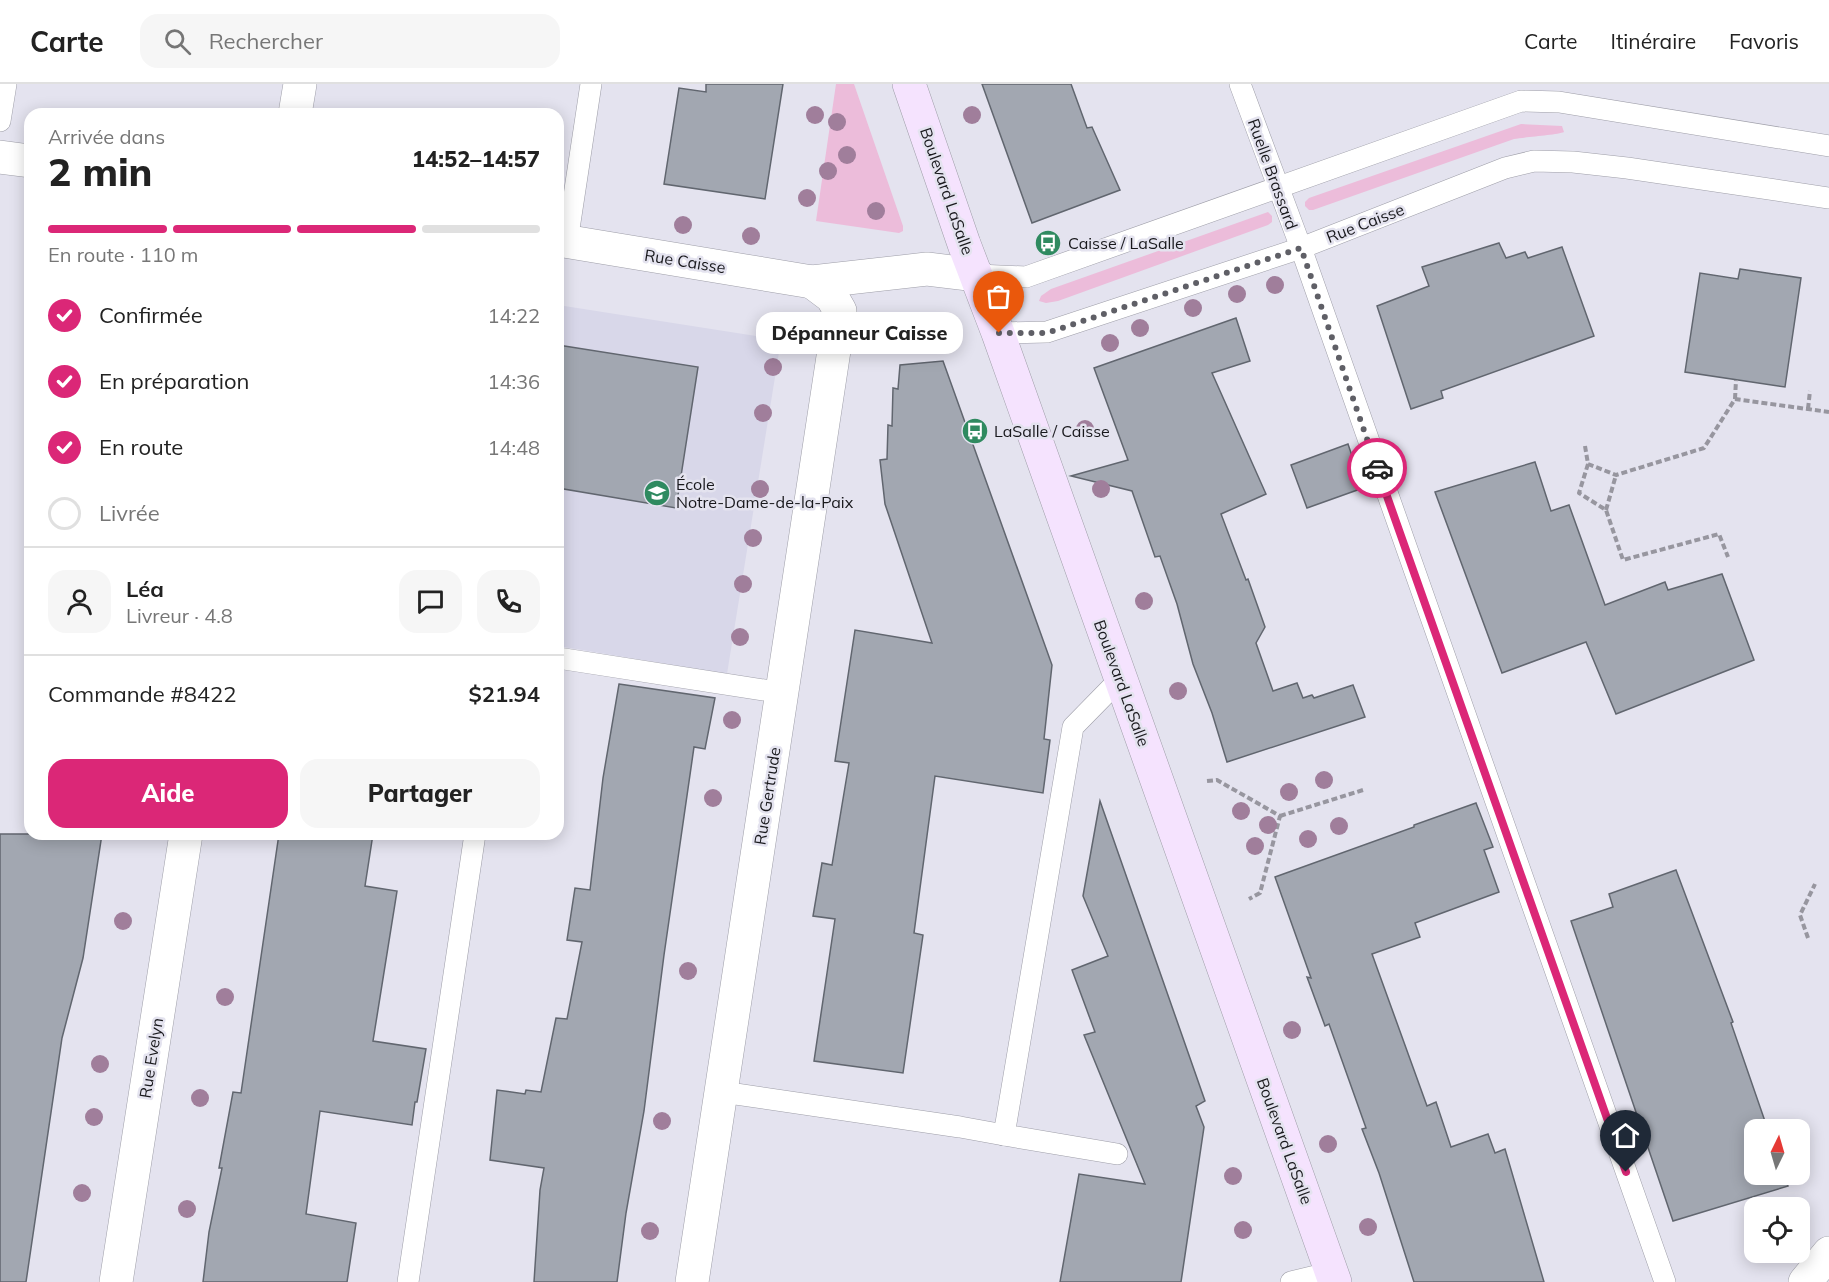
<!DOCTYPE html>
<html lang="fr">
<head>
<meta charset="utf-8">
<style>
	:root { --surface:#fff; --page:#f6f6f6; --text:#222; --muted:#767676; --line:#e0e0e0; --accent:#db2777 }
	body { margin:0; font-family:Mulish,sans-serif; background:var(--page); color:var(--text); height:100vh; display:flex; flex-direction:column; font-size:22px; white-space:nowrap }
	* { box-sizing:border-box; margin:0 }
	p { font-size:20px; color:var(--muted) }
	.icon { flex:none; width:33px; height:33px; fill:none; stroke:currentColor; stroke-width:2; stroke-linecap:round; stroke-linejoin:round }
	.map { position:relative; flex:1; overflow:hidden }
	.side { position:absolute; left:24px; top:24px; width:540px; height:732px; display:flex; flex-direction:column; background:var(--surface); border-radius:18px; box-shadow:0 3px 15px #0003 }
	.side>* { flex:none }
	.needle { width:39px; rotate:5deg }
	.controls { position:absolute; left:1744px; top:1035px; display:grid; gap:12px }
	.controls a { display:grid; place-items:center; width:66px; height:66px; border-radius:12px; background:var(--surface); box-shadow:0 3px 15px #0003; font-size:30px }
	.pin { position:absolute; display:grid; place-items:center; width:51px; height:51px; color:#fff; margin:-62px -26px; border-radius:50% 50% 50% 0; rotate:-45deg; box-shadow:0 0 6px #0007 }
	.pin .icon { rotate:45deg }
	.courier { position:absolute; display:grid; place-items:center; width:60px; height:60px; margin:-30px; border:4px solid #db2777; border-radius:50%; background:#fff; color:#222; box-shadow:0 2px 8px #0007 }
	.bubble { position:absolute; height:42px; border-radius:18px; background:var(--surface); box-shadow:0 3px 15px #0003; font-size:20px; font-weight:800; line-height:42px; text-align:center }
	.summary em { font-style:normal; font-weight:800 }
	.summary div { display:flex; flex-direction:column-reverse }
	.summary { display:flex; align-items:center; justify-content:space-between; height:102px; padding:0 24px }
	h1 { font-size:39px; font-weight:800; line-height:45px }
	.bar { display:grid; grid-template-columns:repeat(4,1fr); gap:9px 6px; align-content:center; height:72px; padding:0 24px }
	.bar i { height:8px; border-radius:4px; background:var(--line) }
	.bar .active { background:var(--accent) }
	.bar p { grid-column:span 4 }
	.line { display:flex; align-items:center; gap:15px; padding:0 24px; border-top:2px solid var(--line) }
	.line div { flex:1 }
	.round { display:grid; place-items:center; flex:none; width:63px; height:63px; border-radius:18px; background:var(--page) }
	ol { padding:0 24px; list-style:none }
	li { display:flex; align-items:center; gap:18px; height:66px }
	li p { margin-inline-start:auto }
	li .icon { padding:6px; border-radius:50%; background:var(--accent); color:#fff; stroke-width:4 }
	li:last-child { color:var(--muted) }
	li i { width:33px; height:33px; border:3px solid var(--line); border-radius:50% }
	.action { display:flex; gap:12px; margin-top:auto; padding:12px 24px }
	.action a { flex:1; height:69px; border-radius:18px; background:var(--accent); color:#fff; font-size:24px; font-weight:800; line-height:69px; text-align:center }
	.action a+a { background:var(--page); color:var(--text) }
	header { display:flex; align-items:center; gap:36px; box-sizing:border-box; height:84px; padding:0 30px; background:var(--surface); border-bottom:2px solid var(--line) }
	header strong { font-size:28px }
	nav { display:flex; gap:33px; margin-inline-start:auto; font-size:21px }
	.search { width:420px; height:54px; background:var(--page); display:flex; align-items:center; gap:15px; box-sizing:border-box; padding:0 21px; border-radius:18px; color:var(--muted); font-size:22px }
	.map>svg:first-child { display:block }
	.built { fill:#d8d7e9 }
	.green { fill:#ecbcda }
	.building { fill:#a2a7b1; stroke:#61666f; stroke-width:1.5 }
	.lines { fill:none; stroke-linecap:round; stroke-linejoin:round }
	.lane-casing { stroke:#9e9ea8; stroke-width:22 }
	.street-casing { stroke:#9e9ea8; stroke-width:34 }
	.secondary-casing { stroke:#9e9ea8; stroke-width:34 }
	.path { stroke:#97969f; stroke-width:4; stroke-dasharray:6 3; stroke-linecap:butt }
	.lane { stroke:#fff; stroke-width:21 }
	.street { stroke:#fff; stroke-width:33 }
	.secondary { stroke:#f5e3fe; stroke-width:33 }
	.tree { fill:#a07e9b }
	.done { stroke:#5f5f66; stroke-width:6; stroke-dasharray:0 10.8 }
	.route { stroke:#db2777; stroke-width:8 }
	.labels { text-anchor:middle; stroke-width:5; stroke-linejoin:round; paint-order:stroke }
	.street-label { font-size:16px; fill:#18181c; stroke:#e4e3ef }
	.poi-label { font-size:16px; fill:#18181c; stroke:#e4e3ef; text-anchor:start }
</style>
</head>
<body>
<header>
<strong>Carte</strong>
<div class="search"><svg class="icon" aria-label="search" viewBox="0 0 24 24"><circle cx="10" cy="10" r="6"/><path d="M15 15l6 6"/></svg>Rechercher</div>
<nav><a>Carte</a><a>Itinéraire</a><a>Favoris</a></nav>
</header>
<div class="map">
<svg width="1829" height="1198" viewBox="0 0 1829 1198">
	<rect width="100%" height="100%" fill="#e4e3ef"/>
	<!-- built -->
	<path class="built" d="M558,221l223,35 -54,334 -169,-28z"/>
	<!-- green -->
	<g class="green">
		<path d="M836,0h18l49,142v5l-4,2 -83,-12z"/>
		<path d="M1521,40l41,2 2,6c-7,3 -39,5 -50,7l-201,71h-4l-4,-4v-4l4,-4z"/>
		<path d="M1268,128l4,4v6l-4,3 -210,76 -12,2 -7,-2 2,-5 10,-7z"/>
	</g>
	<!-- building -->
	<g class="building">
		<path d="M706,0h77l-18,115 -101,-15 15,-96 27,4z"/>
		<path d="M982,0h89l16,44 5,-1 28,63 -88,33z"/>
		<path d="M1499,159l7,15 19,-6 3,6 34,-11 32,89 -153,55 2,7 -32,11 -34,-103 52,-20 -7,-19z"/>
		<path d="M1740,185l61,9 -16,109 -100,-15 15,-99 38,6z"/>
		<path d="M1236,234l14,43 -38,12 54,121 -45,20 25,66 2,-1 17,48 -9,16 17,48 24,-8 6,15 9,-3 2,3 39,-13 12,32 -138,45 -15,-49 -19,-49 -16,-60 -17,-48 -5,1 -23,-66 -61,-15 57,-16 -34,-92z"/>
		<path d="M558,261l140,22 -22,141 -118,-20z"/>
		<path d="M943,277l109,304 -8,74 6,1 -7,53 -108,-17 -21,157 9,2 -20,138 -89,-12 21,-142 -22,-3 9,-53 10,2 17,-102 -14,-2 20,-131 77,13 -47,-139 -5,-44 7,-1 1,-34 4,1 1,-38 5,1 2,-24z"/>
		<path d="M1348,360l15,44 -56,20 -16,-43z"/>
		<path d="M1535,378l16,49 18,-6 36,100 60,-23 3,8 54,-16 32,86 -138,54 -30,-72 -84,31 -67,-181z"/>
		<path d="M619,600l96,14 -10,51 -11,-2 -30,208 -20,156 -18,102 -9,69h-83l6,-92 4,-22 -54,-8 7,-70 28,4 1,-4 15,2 15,-74 11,1 15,-77 -15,-2 8,-52 15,2 13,-112z"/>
		<path d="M1100,717l105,300 -9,5 8,21 -23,155h-121l19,-108 66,10 -61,-149 11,-3 -23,-62 36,-14 -25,-60z"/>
		<path d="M1476,719l17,44 -9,3 15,42 -84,31 5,14 -48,17 55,152 9,-4 15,45 37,-13 7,19 10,-4 39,133h-130l-35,-109 -17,-44 4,-1 -37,-104 -4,2 -18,-49 4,1 -36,-101 139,-50v-2z"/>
		<path d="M0,750h102l-19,124 -21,80 -36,244h-26z"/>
		<path d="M279,750h94l-8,52 32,5 -24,150 53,8 -9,53h-2l-3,23 -92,-14 -14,103 50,9 -9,59h-144l6,-50 13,-64h-3l14,-76 8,1z"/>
		<path d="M1676,786l57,152 -2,1 37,107h-13v44h29l4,12 -115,35 -102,-300 42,-14 -4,-13z"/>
	</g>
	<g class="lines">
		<defs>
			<g id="lane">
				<path d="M1240,0l61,164 364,1034"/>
				<path d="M0,37l6,-37"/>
				<path d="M567,158l24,-158"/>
				<path d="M977,191l49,2 495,-176 38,1 270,44"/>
				<path d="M998,249l49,-1 254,-84 204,-80 29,-7 39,1 54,6 202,30"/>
				<path d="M558,574l225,35"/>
				<path d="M722,1008l238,35 44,8 69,-408 47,-48"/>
				<path d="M1004,1051l113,19"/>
				<path d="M408,1198l67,-448"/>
				<path d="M1291,1198l29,-7 10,-5"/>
			</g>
			<g id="street">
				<path d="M295,30l5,-30"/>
				<path d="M0,73l30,4"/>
				<path d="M558,156l254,42 115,-13 50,6"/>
				<path d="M116,1198l70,-448"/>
				<path d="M692,1198l148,-971 -8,-14 -20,-15"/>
				<path d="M1805,1198l24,-29"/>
			</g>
			<path id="secondary" d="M909,0l55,160 34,89 337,949"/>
		</defs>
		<!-- lane casing -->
		<use href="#lane" class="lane-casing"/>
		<!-- street casing -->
		<use href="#street" class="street-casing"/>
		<!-- secondary casing -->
		<use href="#secondary" class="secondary-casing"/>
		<!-- path -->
		<g class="path">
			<path d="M882,234l70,10"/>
			<path d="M1735,315l1,-19"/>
			<path d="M1808,325l2,-18"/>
			<path d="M1585,362l3,18 28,11 88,-27 31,-49 94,13"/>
			<path d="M1588,380l-9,29 27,17 17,50 96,-26 9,23"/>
			<path d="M1606,426l10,-35"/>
			<path d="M1207,697l10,-1 63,36 -20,77 -11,6"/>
			<path d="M1280,732l83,-26"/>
			<path d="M1808,854l-8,-23 15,-31"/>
		</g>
		<!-- lane -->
		<use href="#lane" class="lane"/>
		<!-- street -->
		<use href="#street" class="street"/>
		<!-- secondary -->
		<use href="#secondary" class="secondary"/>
	</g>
	<!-- trees -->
	<g class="tree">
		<circle cx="815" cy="31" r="9"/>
		<circle cx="972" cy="31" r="9"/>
		<circle cx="837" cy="38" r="9"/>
		<circle cx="847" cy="71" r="9"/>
		<circle cx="828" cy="87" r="9"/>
		<circle cx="807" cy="114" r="9"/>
		<circle cx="876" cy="127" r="9"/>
		<circle cx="683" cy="141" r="9"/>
		<circle cx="751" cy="152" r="9"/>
		<circle cx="1275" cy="201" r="9"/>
		<circle cx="1237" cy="210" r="9"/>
		<circle cx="1193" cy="224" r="9"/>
		<circle cx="1140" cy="244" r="9"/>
		<circle cx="1110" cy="259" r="9"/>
		<circle cx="773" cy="283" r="9"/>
		<circle cx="763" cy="329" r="9"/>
		<circle cx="1085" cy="345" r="9"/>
		<circle cx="760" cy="405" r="9"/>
		<circle cx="1101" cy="405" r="9"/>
		<circle cx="753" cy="454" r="9"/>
		<circle cx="743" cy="500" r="9"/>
		<circle cx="1144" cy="517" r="9"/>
		<circle cx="740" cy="553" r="9"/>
		<circle cx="1178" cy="607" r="9"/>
		<circle cx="732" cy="636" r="9"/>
		<circle cx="1324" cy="696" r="9"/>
		<circle cx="1289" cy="708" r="9"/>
		<circle cx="713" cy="714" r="9"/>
		<circle cx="1241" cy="727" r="9"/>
		<circle cx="1268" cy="741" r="9"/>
		<circle cx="1339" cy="742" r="9"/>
		<circle cx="1308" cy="755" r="9"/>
		<circle cx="1255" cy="762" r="9"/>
		<circle cx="123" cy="837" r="9"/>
		<circle cx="688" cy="887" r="9"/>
		<circle cx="225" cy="913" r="9"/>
		<circle cx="1292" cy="946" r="9"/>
		<circle cx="100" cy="980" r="9"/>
		<circle cx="200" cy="1014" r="9"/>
		<circle cx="94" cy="1033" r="9"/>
		<circle cx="662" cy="1037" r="9"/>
		<circle cx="1328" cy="1060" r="9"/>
		<circle cx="1233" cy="1092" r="9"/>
		<circle cx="82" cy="1109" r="9"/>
		<circle cx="187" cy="1125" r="9"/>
		<circle cx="1368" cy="1143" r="9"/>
		<circle cx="1243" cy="1146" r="9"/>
		<circle cx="650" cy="1147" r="9"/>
	</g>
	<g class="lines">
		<!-- done -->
		<path class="done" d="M999,249h48l254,-85 76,220"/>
		<!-- route -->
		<path class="route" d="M1377,384l249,704"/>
	</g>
	<!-- icons -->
	<defs>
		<symbol id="bus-disc" viewBox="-11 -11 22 22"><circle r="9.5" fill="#2f8a60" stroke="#e4e3ef"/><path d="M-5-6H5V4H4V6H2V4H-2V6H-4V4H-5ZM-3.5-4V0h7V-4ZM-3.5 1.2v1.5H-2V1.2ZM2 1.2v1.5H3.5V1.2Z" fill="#fff"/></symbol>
		<symbol id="school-disc" viewBox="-11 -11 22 22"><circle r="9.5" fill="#2f8a60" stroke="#e4e3ef"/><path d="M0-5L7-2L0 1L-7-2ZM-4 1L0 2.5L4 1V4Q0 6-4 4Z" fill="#fff"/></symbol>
	</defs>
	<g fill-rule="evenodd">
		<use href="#bus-disc" x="1033" y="144" width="30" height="30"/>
		<use href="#bus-disc" x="960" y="332" width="30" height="30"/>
		<use href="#school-disc" x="642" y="394" width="30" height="30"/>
	</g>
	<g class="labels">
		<!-- street labels -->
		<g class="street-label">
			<text transform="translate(1273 90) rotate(70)" y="6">Ruelle Brassard</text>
			<text transform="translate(947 107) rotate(71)" y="6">Boulevard LaSalle</text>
			<text transform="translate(1365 139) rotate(-21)" y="6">Rue Caisse</text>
			<text transform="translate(685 177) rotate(9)" y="6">Rue Caisse</text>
			<text transform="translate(1122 599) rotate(70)" y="6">Boulevard LaSalle</text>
			<text transform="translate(767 712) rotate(-81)" y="6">Rue Gertrude</text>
			<text transform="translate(151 974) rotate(-81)" y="6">Rue Evelyn</text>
			<text transform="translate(1285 1057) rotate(70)" y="6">Boulevard LaSalle</text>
		</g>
		<!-- poi labels -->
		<g class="poi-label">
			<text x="1068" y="165">Caisse / LaSalle</text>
			<text x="994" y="353">LaSalle / Caisse</text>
			<text x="676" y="406">École<tspan x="676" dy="18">Notre-Dame-de-la-Paix</tspan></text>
		</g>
	</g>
</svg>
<div class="controls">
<a><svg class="needle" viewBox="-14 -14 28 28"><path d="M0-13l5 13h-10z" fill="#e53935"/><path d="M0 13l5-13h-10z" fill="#767676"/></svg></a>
<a><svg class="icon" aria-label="locate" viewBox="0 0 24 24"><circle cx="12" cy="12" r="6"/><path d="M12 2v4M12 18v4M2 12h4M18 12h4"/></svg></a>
</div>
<div class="pin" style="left:999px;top:249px;background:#ea580c"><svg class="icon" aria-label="bag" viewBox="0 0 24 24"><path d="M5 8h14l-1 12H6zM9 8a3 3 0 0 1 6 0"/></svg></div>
<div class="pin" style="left:1626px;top:1088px;background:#1f2937"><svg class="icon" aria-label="home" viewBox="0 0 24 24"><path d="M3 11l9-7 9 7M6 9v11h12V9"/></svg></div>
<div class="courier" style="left:1377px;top:384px"><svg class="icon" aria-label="car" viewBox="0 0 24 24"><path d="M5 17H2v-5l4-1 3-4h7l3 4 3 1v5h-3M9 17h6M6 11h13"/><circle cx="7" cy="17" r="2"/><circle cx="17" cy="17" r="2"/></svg></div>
<div class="bubble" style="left:756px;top:228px;width:207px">Dépanneur Caisse</div>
<section class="side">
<div class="summary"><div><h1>2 min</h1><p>Arrivée dans</p></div><em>14:52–14:57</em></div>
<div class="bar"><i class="active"></i><i class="active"></i><i class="active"></i><i></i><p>En route · 110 m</p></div>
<ol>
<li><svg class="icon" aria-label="check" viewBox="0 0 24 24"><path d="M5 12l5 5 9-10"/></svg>Confirmée<p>14:22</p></li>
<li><svg class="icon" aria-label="check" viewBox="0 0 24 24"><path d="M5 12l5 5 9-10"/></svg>En préparation<p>14:36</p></li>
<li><svg class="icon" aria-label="check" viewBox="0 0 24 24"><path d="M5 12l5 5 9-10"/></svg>En route<p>14:48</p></li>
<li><i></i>Livrée</li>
</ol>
<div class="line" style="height:108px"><a class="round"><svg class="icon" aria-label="person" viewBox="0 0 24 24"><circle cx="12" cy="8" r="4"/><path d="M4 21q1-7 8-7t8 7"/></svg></a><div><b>Léa</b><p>Livreur · 4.8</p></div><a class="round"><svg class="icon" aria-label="chat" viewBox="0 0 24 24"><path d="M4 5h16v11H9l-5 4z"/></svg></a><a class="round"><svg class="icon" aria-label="phone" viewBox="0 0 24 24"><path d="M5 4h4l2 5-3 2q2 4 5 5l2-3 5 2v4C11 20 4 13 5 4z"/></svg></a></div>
<div class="line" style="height:78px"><div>Commande #8422</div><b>$21.94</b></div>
<div class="action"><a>Aide</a><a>Partager</a></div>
</section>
</div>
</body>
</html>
